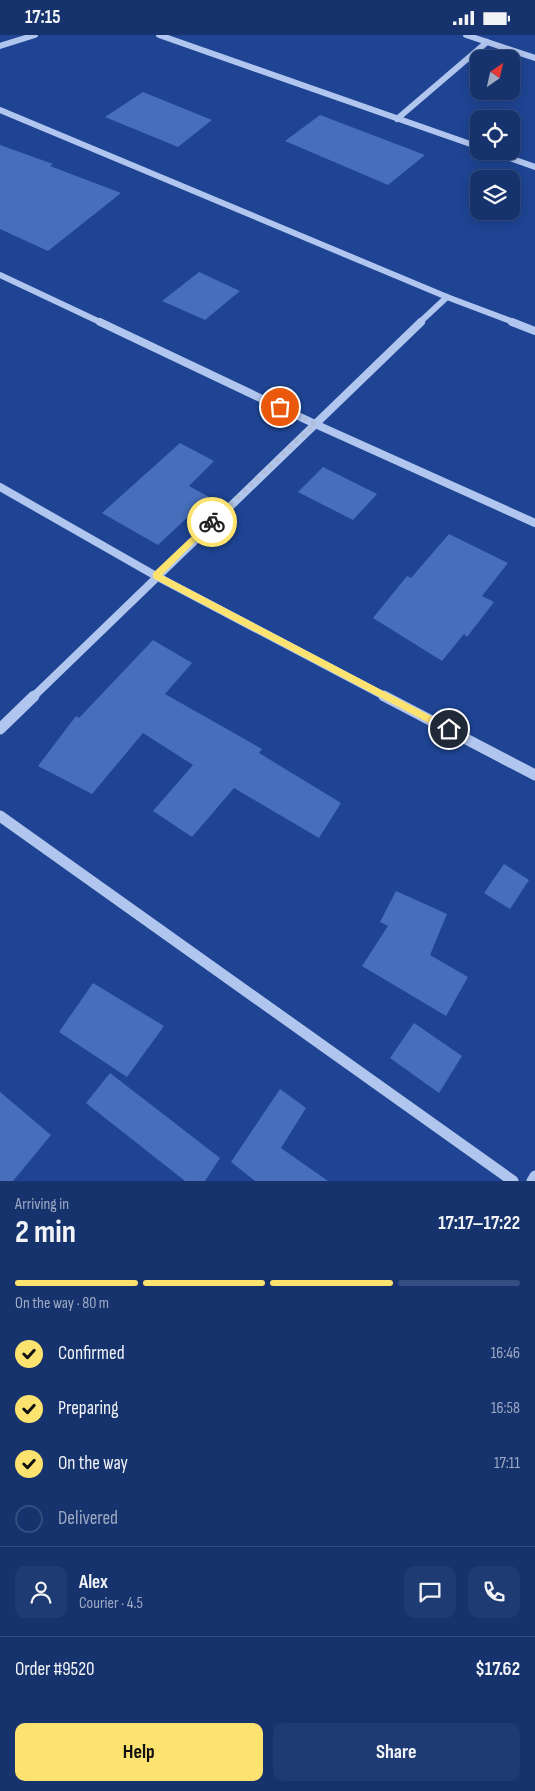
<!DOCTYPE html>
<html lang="en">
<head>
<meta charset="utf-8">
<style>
	:root { --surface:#16336e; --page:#1f3b73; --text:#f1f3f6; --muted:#9eaac2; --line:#354e81; --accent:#fce370 }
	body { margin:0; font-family:"Sofia Sans Condensed",sans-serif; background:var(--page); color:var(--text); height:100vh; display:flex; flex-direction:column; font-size:19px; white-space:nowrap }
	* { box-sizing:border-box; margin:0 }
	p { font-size:16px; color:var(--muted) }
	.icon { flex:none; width:28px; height:28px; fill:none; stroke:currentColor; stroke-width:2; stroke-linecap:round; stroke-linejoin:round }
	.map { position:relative; height:1146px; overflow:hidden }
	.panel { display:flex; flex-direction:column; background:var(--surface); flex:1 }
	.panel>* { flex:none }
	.needle { width:32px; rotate:34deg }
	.controls { position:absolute; left:470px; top:15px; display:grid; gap:10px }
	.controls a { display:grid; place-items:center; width:50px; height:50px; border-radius:10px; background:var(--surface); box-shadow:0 2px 12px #0003,0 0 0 1px var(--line); font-size:25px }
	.pin { position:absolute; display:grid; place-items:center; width:42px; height:42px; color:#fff; margin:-21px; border:2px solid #fff; border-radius:50%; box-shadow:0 1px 5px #0007 }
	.courier { position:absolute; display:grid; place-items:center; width:50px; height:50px; margin:-25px; border:4px solid #fce370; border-radius:50%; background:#fff; color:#222; box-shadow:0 1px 6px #0007 }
	.headline em { font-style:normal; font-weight:700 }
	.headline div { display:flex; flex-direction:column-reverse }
	.headline { display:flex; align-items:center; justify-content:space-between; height:85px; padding:0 15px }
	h1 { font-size:32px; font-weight:700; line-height:38px }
	.bar { display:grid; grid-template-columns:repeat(4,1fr); gap:8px 5px; align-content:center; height:60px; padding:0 15px }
	.bar i { height:6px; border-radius:4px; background:var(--line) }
	.bar .selected { background:var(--accent) }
	.bar p { grid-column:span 4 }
	.line { display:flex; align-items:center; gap:12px; padding:0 15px; border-top:1px solid var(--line) }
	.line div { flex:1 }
	.round { display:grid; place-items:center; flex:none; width:52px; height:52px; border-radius:10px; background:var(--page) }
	ol { padding:0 15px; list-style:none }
	li { display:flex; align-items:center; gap:15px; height:55px }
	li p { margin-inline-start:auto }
	li .icon { padding:5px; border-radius:50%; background:var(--accent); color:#111; stroke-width:4 }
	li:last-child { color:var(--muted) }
	li i { width:28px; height:28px; border:2px solid var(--line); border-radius:50% }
	.primary-button { display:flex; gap:10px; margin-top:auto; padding:10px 15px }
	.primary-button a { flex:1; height:58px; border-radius:10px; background:var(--accent); color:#111; font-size:20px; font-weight:700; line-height:58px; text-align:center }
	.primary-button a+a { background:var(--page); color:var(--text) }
	.status { display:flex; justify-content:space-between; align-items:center; height:35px; padding:0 25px; background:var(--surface); direction:ltr }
	.status svg { height:14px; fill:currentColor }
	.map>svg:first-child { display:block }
	.building { fill:#476eba }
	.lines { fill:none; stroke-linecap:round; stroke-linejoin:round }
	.minor-far2 { stroke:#b1c6ee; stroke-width:6 }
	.minor-far1 { stroke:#b1c6ee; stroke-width:8 }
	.minor { stroke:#b1c6ee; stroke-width:11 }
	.route { fill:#fce370 }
	.done { stroke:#b0bed9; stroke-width:5; stroke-dasharray:0 9 }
</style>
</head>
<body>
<div class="status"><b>17:15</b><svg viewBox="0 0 49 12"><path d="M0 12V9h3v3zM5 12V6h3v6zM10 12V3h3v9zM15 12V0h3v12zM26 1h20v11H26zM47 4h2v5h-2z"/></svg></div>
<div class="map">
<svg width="535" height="1146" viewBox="0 0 535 1146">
	<rect width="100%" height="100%" fill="#1e4493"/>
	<!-- building -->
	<g class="building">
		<path d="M143,57l69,28 -34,27 -73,-30z"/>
		<path d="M320,80l105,40 -37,30 -103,-44z"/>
		<path d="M0,110l53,19 -3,2 71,27 -73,58 -48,-22z"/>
		<path d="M199,237l41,19 -35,29 -43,-19z"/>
		<path d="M180,408l34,18 -25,25 20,11 -51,48 -56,-32z"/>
		<path d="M323,432l54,27 -24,26 -55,-28z"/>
		<path d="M449,499l59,29 -26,33 12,6 -27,35 -3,-3 -22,27 -69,-43 34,-42 4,2z"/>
		<path d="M153,605l39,23 -27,31 97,55 -3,4 82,50 -22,35 -85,-50 -42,49 -39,-26 40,-46 -50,-32 -51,61 -54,-28 38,-50 3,2z"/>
		<path d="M504,829l25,16 -19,29 -26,-16z"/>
		<path d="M396,856l51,23 -17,41 38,22 -22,39 -84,-50 26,-40 -8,-4z"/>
		<path d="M93,948l71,43 -37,51 -68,-45z"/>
		<path d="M414,988l48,33 -23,37 -49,-35z"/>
		<path d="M110,1038l110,85 -15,23h-20l-99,-78z"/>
		<path d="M280,1054l26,19 -25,40 47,33h-73l-24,-19z"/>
		<path d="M0,1057l51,43 -38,46h-13z"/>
	</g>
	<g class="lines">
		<!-- minor-far2 -->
		<g class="minor-far2">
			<path d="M159,0l320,112"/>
			<path d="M466,0l69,23"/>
			<path d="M0,11l35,-11"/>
			<path d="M0,75l447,187 69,26"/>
			<path d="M397,84l90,-77"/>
			<path d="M490,116l45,16"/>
			<path d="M0,240l102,48"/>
			<path d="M419,288l28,-26"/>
		</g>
		<!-- minor-far1 -->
		<g class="minor-far1">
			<path d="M100,287l215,102 220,99"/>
			<path d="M512,287l23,9"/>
			<path d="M0,452l156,89 230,121"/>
			<path d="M33,662l388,-375"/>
		</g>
		<!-- minor -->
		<g class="minor">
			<path d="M384,661l151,79"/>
			<path d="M0,694l34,-33"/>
			<path d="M0,781l513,365"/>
			<path d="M532,1146l3,-5"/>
		</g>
	</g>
	<!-- route -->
	<path class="route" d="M209,485h5l1,2 -53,53 290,152v5h-6l-293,-154v-5z"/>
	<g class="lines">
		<!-- done -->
		<path class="done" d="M212,487l103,-98 -35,-17"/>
	</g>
</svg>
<div class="controls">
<a><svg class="needle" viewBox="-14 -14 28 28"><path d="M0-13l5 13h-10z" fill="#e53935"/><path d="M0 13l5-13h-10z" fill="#9eaac2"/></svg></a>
<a><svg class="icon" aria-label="locate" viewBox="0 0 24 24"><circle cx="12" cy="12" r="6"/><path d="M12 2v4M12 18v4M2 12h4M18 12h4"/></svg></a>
<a><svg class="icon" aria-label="layers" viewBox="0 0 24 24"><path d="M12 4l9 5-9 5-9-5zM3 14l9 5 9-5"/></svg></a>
</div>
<div class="pin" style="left:280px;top:372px;background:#ea580c"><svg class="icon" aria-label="bag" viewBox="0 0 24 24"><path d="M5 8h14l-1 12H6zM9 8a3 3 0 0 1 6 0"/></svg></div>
<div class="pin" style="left:449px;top:694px;background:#1f2937"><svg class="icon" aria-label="home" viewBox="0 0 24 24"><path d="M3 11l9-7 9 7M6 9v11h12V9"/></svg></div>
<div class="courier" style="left:212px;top:487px"><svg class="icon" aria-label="bike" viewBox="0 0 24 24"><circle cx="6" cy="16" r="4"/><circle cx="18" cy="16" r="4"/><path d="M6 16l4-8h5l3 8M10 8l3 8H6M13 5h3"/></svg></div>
</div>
<section class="panel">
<div class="headline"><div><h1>2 min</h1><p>Arriving in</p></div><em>17:17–17:22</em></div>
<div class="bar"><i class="selected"></i><i class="selected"></i><i class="selected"></i><i></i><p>On the way · 80 m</p></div>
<ol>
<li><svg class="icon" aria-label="check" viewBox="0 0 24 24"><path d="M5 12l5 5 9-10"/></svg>Confirmed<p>16:46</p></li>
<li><svg class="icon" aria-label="check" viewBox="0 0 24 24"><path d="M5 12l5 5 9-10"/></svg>Preparing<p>16:58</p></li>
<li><svg class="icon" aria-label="check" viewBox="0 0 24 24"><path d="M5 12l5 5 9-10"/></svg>On the way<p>17:11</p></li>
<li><i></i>Delivered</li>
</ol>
<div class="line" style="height:90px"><a class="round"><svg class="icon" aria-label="person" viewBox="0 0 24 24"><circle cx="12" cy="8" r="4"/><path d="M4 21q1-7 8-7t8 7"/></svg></a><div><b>Alex</b><p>Courier · 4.5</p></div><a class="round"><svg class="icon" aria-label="chat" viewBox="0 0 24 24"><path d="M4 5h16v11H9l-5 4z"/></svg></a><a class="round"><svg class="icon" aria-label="phone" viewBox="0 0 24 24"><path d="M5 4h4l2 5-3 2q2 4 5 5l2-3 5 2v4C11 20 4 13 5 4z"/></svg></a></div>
<div class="line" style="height:65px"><div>Order #9520</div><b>$17.62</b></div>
<div class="primary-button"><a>Help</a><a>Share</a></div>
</section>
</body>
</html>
